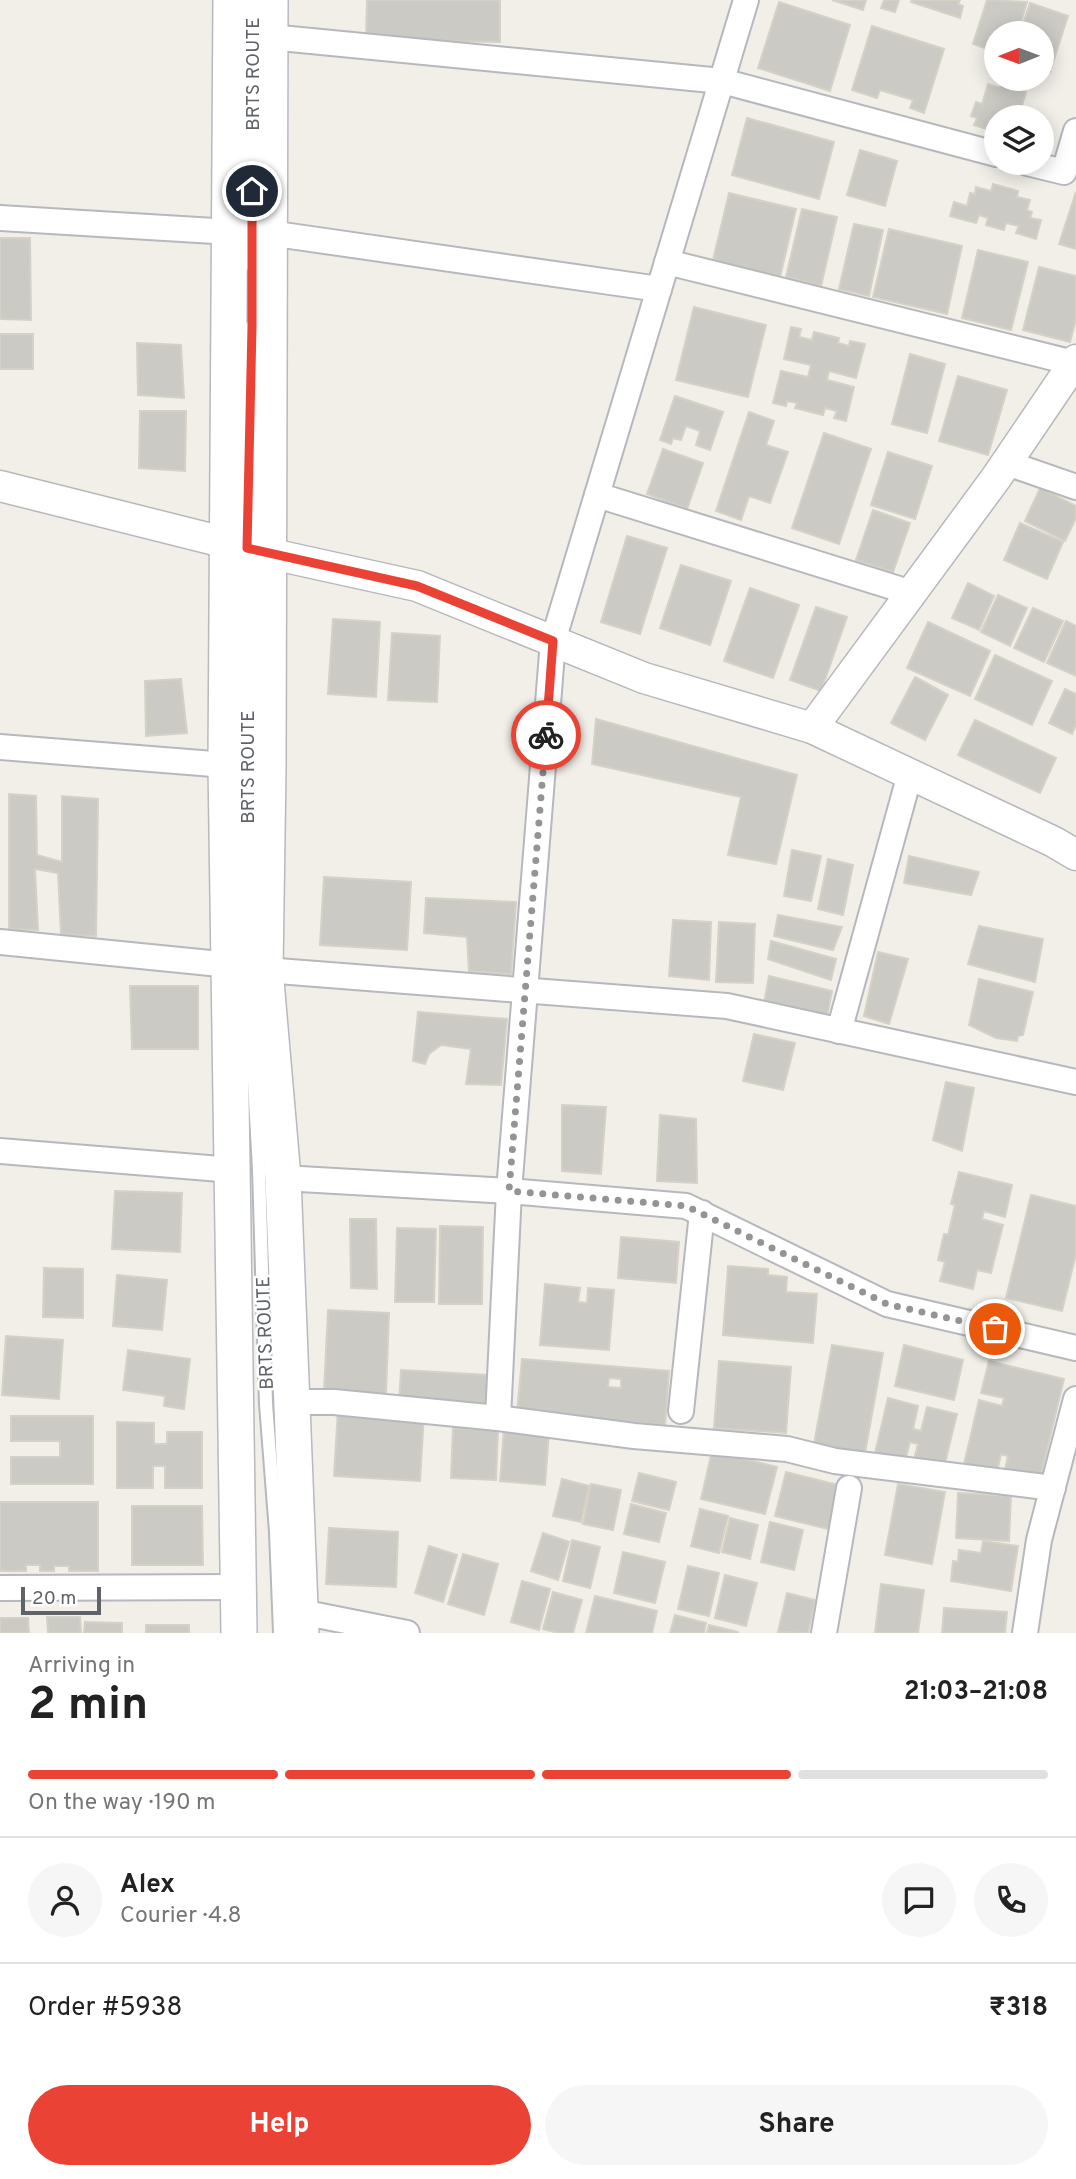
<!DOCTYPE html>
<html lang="en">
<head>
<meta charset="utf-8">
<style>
	:root { --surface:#fff; --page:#f6f6f6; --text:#222; --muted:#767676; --line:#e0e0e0; --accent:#ea4335 }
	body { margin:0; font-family:Overpass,sans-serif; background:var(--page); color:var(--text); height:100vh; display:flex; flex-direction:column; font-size:26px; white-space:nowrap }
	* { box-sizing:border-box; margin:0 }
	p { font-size:23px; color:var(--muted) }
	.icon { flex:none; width:38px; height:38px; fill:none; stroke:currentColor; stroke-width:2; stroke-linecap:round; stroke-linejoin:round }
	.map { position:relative; height:1633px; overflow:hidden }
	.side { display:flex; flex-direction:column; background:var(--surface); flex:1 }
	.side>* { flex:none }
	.needle { width:46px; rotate:269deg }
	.fabs { position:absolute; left:984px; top:21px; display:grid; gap:14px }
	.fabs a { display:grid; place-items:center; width:70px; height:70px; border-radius:50%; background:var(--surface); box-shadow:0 4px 18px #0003; font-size:35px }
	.scale { position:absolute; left:21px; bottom:18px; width:80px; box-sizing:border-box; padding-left:7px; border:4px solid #5f6368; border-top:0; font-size:19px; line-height:24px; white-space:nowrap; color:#5f6368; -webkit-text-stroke:5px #fff; paint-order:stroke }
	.pin { position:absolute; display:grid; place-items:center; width:60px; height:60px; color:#fff; margin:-30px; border:4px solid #fff; border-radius:50%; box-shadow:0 2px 7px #0007 }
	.courier { position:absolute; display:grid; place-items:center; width:70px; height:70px; margin:-35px; border:5px solid #ea4335; border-radius:50%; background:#fff; color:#222; box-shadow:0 2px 9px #0007 }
	.overview em { font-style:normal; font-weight:700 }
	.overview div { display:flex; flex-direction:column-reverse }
	.overview { display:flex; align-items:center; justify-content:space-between; height:119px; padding:0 28px }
	h1 { font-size:46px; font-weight:700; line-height:52px }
	.bar { display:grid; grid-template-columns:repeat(4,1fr); gap:10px 7px; align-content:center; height:84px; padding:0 28px }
	.bar i { height:9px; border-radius:5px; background:var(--line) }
	.bar .current { background:var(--accent) }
	.bar p { grid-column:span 4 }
	.line { display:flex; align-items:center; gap:18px; padding:0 28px; border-top:2px solid var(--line) }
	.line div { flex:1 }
	.round { display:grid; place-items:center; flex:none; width:74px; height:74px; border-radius:37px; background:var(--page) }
	.primary-button { display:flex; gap:14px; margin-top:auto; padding:14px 28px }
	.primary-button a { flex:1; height:80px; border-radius:42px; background:var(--accent); color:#fff; font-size:28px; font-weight:700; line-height:80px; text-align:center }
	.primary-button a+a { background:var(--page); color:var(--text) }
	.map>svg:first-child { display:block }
	.building { fill:#cccac5; stroke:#d6d1c6; stroke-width:2; fill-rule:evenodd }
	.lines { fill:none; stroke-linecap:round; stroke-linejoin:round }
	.service-casing { stroke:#b5b8bc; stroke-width:16 }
	.minor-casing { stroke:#b5b8bc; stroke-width:28 }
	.tertiary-casing { stroke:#b5b8bc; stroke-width:33 }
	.secondary-casing { stroke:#b6babf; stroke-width:38 }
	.service { stroke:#fff; stroke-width:12 }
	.minor { stroke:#fff; stroke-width:24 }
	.tertiary { stroke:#fff; stroke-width:30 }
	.secondary { stroke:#fff; stroke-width:35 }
	.done { stroke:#929495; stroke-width:7; stroke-dasharray:0 12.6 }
	.route { stroke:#ea4335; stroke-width:9 }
	.labels { text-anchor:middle; stroke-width:5; stroke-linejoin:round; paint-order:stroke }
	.street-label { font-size:19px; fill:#5f6368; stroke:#fff }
</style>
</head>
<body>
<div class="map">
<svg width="1076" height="1633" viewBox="0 0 1076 1633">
	<rect width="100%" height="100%" fill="#f1efe8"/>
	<!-- building -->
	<g class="building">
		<path d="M367,0h133v42l-134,-2z"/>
		<path d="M832,0h34l-3,10z"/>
		<path d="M884,0h15l-4,12 -14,-4z"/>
		<path d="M912,0h48l-2,4 5,2 -3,12 -49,-16z"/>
		<path d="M987,0l40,2 -9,31h-22v19l-23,-8z"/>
		<path d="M779,2l71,23 -20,66 -72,-23z"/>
		<path d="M1030,3l38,13 -18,56 -9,-3v-36h-21z"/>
		<path d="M872,26l72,23 -20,64 -14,-5 3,-8 -33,-10 -3,8 -25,-8z"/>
		<path d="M1003,79l20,4 -2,7 5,2 -6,20 16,5h-40v7l-7,-2 -2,7 -13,-4 3,-7 -6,-2 5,-14 6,2 6,-20 12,4z"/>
		<path d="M747,118l87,24 -15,57 -87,-24z"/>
		<path d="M860,150l37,11 -12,45 -38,-11z"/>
		<path d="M993,184l25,7 -1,6 13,3 -3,10 5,2 -2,6 11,2 -5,19 -20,-6 3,-7 -13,-3 -2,7 -18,-5 2,-7 -9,-3 -3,8 -26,-7 4,-14 13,4 3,-13 5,1 1,-7 15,4z"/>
		<path d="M1076,192v57l-17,-5z"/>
		<path d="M729,193l67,16 -16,68 -67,-17z"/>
		<path d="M802,209l35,8 -16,69 -35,-9z"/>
		<path d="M854,224l29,6 -14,66 -30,-7z"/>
		<path d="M889,229l73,17 -15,68 -74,-17z"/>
		<path d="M0,238h30l1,82 -31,-1z"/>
		<path d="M978,250l50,12 -17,68 -49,-12z"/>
		<path d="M1039,267l37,9v43l-6,23 -47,-12z"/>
		<path d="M694,307l72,18 -18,72 -72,-17z"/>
		<path d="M791,327l10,2 -2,8 13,3 2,-8 25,6 -1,5 11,3 1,-5 15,3 -9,34 -27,-7 -2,9 27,7 -8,34 -12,-3 3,-7 -12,-3 -2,7 -28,-7 2,-5 -10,-2 -1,5 -13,-3 8,-32 27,6 3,-12 -27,-6z"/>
		<rect x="0" y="334" width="33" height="35"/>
		<path d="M137,343l44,2 3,53 -46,-3z"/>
		<path d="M910,354l35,10 -18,69 -35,-9z"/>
		<path d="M958,376l49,14 -19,65 -49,-14z"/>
		<path d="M675,396l48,16 -13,38 -14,-5 4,-14 -14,-5 -5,14 -8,-2 -2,6 -11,-4z"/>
		<path d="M140,411h46l-1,60 -46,-3z"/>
		<path d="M749,412l25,9 -8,24 22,7 -18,51 -21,-7 -8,24 -25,-9z"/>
		<path d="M824,433l47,16 -32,95 -47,-16z"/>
		<path d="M663,449l40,14 -16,46 -40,-15z"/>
		<path d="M888,452l44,14 -17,53 -44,-14z"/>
		<path d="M1040,488l36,18v12l-11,23 -40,-20z"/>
		<path d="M873,510l37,13 -17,49 -37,-12z"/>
		<path d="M1020,523l43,19 -16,37 -43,-19z"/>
		<path d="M627,536l40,12 -27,86 -39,-12z"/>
		<path d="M681,565l50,16 -21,64 -50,-17z"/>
		<path d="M968,583l26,13 -15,34 -27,-12z"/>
		<path d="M750,588l49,17 -26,73 -49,-17z"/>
		<path d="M998,595l29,13 -17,38 -29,-14z"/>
		<path d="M816,607l31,10 -26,74 -31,-11z"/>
		<path d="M1033,608l30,13 -19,41 -30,-14z"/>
		<path d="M333,619l47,3 -4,75 -48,-3z"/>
		<path d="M1066,621l10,5v50l-29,-13z"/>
		<path d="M928,622l62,29 -20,45 -63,-28z"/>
		<path d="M392,633l48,3 -3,66 -49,-2z"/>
		<path d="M995,655l57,26 -20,44 -57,-26z"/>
		<path d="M915,677l33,18 -23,45 -34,-17z"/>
		<path d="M181,679l6,54 -41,3 -1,-55z"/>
		<path d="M1065,689l11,5v30l-4,10 -23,-11z"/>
		<path d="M596,719l201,56 -21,89 -48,-9 13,-58 -149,-33z"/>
		<path d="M975,720l81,38 -16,35 -82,-38z"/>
		<path d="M9,794l27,2 1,59 25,7v-66l36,3 -2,137 -35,-2 -3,-61 -23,-4 3,61 -29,-1z"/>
		<path d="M792,850l29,6 -10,45 -27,-5z"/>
		<path d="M909,856l70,16 -8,23 -67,-12z"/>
		<path d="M828,859l25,6 -10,50 -25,-6z"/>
		<path d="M324,877l87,5 -4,68 -87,-5z"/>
		<path d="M426,898l90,4 -5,72 -42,-3 -2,-34 -43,-4z"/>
		<path d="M778,915l64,12 -9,23 -59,-14z"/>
		<path d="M673,920l38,2 -2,58 -40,-4z"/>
		<path d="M719,922l36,2 -2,59 -37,-1z"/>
		<path d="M979,926l64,13 -8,43 -67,-18z"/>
		<path d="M771,941l65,18 -5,21 -63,-21z"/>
		<path d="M878,952l30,7 -19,65 -25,-8z"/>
		<path d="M769,976l63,15 -5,26 -63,-14z"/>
		<path d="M979,979l54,13 -10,43 -5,1 -1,5 -21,-3 -27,-13z"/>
		<path d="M130,986h68v63h-66z"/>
		<path d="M418,1012l89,7 -6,66 -35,-1 5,-35 -30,-4 -12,9 -4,10 -12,-3z"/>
		<path d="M754,1034l41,9 -12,47 -40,-9z"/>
		<path d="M946,1082l28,6 -12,63 -29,-11z"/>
		<path d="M562,1105l44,2 -5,67 -39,-3z"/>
		<path d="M660,1115l36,4 1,64 -40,-2z"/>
		<path d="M959,1172l53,13 -7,32 -21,-6 -2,8 21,6 -12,48 -14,-3 -4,19 -33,-8 5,-19 -7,-2 6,-26 4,1 7,-30 -4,-1z"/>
		<path d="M115,1191l67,2 -2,59 -68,-3z"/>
		<path d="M1031,1195l45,11v48l-14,57 -56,-13z"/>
		<path d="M350,1219h26l1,70 -26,-1z"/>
		<path d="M440,1226l43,1 -1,77h-43z"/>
		<path d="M397,1228l39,1 -2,73h-39z"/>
		<path d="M621,1237l58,5 -3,41 -58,-5z"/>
		<path d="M728,1266l40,3v6l19,2 -1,15 31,2 -4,49 -90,-8z"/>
		<path d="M44,1268l39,1v49l-40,-1z"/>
		<path d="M117,1275l50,5 -5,50 -49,-4z"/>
		<path d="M545,1284l35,4 -2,14 9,1 1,-15 26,2 -5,60 -69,-5z"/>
		<path d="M328,1310l61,3 -3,81 -62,-3z"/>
		<path d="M6,1336l57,4 -4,59 -57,-4z"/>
		<path d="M832,1345l51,8 -18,100 -51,-9z"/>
		<path d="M904,1345l59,15 -9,40 -59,-14z"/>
		<path d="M128,1350l62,9 -6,50 -20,-3 1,-10 -42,-6z"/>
		<path d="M522,1359l147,12 -4,54 -148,-12zM609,1378l12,1v9l-13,-1z"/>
		<path d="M719,1361l72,6 -5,66 -72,-5z"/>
		<path d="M989,1361l75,18 -25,104 -35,-9 4,-18 -7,-2 -4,18 -33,-8 15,-64 23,6 2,-8 -23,-5z"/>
		<path d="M401,1370l88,5 -2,32 -88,-5z"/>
		<path d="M888,1398l30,8 -5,23 8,2 6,-24 30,7 -14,57 -30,-7 5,-20 -8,-2 -5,19 -30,-8z"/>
		<path d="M338,1409l86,5 -4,67 -86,-5z"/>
		<path d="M11,1416h82v68h-82v-27h49v-16h-49z"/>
		<path d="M117,1422l37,1v21h13v-12h35v56h-37v-22h-12v22h-36z"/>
		<path d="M453,1428l45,2 -2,50 -45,-2z"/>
		<path d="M504,1428l45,4 -4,53 -45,-4z"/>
		<path d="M712,1451l65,16 -12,47 -64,-15z"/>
		<path d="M786,1472l56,14 -10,44 -57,-14z"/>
		<path d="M639,1473l37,9 -7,28 -37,-9z"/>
		<path d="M562,1479l27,7 -8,36 -28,-6z"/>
		<path d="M591,1484l30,6 -8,40 -30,-6z"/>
		<path d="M898,1484l47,8 -13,72 -47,-9z"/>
		<path d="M958,1493l53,3 -2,45 -53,-3z"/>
		<path d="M0,1502h98v69h-29v-5h-15v5h-14v-6h-14v6h-26z"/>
		<path d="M631,1504l35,9 -7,29 -35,-8z"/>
		<path d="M132,1506h70l1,59h-71z"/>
		<path d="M700,1509l28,7 -9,37 -28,-7z"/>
		<path d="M730,1518l28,7 -8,34 -28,-7z"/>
		<path d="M770,1522l33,8 -9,40 -33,-8z"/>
		<path d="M329,1528l69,4 -2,55 -70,-3z"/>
		<path d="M543,1533l26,9 -11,38 -27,-9z"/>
		<path d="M572,1540l28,7 -10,41 -27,-7z"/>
		<path d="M983,1541l35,5 -7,45 -60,-10 2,-20 5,1 1,-12 22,3z"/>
		<path d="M429,1546l28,9 -14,47 -28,-9z"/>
		<path d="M623,1552l42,10 -10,41 -41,-10z"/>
		<path d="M463,1554l35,10 -14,51 -36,-11z"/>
		<path d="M688,1566l31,7 -10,43 -31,-7z"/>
		<path d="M725,1575l32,8 -11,43 -31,-8z"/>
		<path d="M522,1581l28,8 -11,41 -28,-8z"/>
		<path d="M881,1584l43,6 -6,43h-43z"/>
		<path d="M553,1592l29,8 -9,33h-15l-15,-4z"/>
		<path d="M787,1593l28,7 -7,33 -30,-1z"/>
		<path d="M595,1596l62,15 -5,22h-66z"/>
		<path d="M944,1608l63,4 -2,21h-63z"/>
		<path d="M675,1615l31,8 -2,10h-34z"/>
		<path d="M47,1617h33l1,16h-33z"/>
		<path d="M0,1618h28l1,15h-29z"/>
		<path d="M85,1622l37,1v10h-38z"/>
		<rect x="146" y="1625" width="43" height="8"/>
		<path d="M709,1625l29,7v1h-31z"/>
	</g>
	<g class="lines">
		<defs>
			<g id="service">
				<path d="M251,0l1,266"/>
				<path d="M252,326l-5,222 1,429 11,192 7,235 10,128 4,101"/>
			</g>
			<g id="minor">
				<path d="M270,37l452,44 274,73"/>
				<path d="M1027,163l37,9 12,-41"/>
				<path d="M0,218l231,14"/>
				<path d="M269,233l390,56"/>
				<path d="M667,262l407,101"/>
				<path d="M1007,463l69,24"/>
				<path d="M597,495l315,98"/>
				<path d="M0,747l226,18"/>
				<path d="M0,942l230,23"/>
				<path d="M265,970l462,36 349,76"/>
				<path d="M839,1031l71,-257"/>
				<path d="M0,1151l233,19"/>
				<path d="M283,1178l226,13 177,15 201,98 189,44"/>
				<path d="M293,1402h41l164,16 136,18 153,13 48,12 218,27"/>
				<path d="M681,1411l21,-198"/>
				<path d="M498,1418l11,-227 44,-550 193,-641"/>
				<path d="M0,1588l239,-1"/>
				<path d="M301,1612l106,21"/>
				<path d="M824,1633l25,-145"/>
				<path d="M1025,1633l14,-93 37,-141"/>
			</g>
			<g id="tertiary">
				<path d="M0,486l267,67 150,33 227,92 168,50 242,114 22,13"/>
				<path d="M812,728l184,-250 80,-118"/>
			</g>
			<g id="secondary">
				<path d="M231,0l-5,765 13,868"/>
				<path d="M270,0l-2,768 -3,202 18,208 18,455"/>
			</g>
		</defs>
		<!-- service casing -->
		<use href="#service" class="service-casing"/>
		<!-- minor casing -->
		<use href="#minor" class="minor-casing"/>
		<!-- tertiary casing -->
		<use href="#tertiary" class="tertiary-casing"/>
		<!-- secondary casing -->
		<use href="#secondary" class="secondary-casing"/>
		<!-- service -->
		<use href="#service" class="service"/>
		<!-- minor -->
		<use href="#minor" class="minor"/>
		<!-- tertiary -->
		<use href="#tertiary" class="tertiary"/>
		<!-- secondary -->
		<use href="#secondary" class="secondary"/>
	</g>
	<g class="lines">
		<!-- done -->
		<path class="done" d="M546,735l-37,456 177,15 201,98 108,25"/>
		<!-- route -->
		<path class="route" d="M252,191v136l-5,221 170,38 136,55 -7,94"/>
	</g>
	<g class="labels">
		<!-- street labels -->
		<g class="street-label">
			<text transform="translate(252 74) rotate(-90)" y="7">BRTS ROUTE</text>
			<text transform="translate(247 767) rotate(-90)" y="7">BRTS ROUTE</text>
			<text transform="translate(264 1333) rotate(-92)" y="7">BRTS ROUTE</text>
		</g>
	</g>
</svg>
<div class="fabs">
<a><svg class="needle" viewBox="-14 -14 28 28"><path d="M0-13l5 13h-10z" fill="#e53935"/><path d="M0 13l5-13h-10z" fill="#767676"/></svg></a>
<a><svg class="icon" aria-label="layers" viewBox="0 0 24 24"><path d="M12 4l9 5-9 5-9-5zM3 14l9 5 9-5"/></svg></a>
</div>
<div class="scale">20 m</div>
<div class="pin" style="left:995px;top:1329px;background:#ea580c"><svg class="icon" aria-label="bag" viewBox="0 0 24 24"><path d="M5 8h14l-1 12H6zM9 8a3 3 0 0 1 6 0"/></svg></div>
<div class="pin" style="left:252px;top:191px;background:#1f2937"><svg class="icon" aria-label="home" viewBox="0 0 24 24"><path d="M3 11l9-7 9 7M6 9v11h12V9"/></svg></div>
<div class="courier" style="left:546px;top:735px"><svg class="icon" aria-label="bike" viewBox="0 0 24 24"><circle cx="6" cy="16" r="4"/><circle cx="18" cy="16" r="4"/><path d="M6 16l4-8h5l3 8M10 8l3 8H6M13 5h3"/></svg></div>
</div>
<section class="side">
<div class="overview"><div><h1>2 min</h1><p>Arriving in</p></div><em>21:03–21:08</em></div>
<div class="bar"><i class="current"></i><i class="current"></i><i class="current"></i><i></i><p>On the way · 190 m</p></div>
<div class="line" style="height:126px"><a class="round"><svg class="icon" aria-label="person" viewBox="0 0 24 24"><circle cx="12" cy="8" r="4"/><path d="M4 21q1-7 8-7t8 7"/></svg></a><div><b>Alex</b><p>Courier · 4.8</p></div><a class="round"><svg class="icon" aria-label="chat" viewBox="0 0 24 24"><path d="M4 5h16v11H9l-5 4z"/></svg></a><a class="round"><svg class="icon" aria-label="phone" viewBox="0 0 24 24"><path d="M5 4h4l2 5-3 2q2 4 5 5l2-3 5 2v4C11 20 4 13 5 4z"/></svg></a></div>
<div class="line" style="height:91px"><div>Order #5938</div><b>₹318</b></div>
<div class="primary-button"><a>Help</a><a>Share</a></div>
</section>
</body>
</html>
